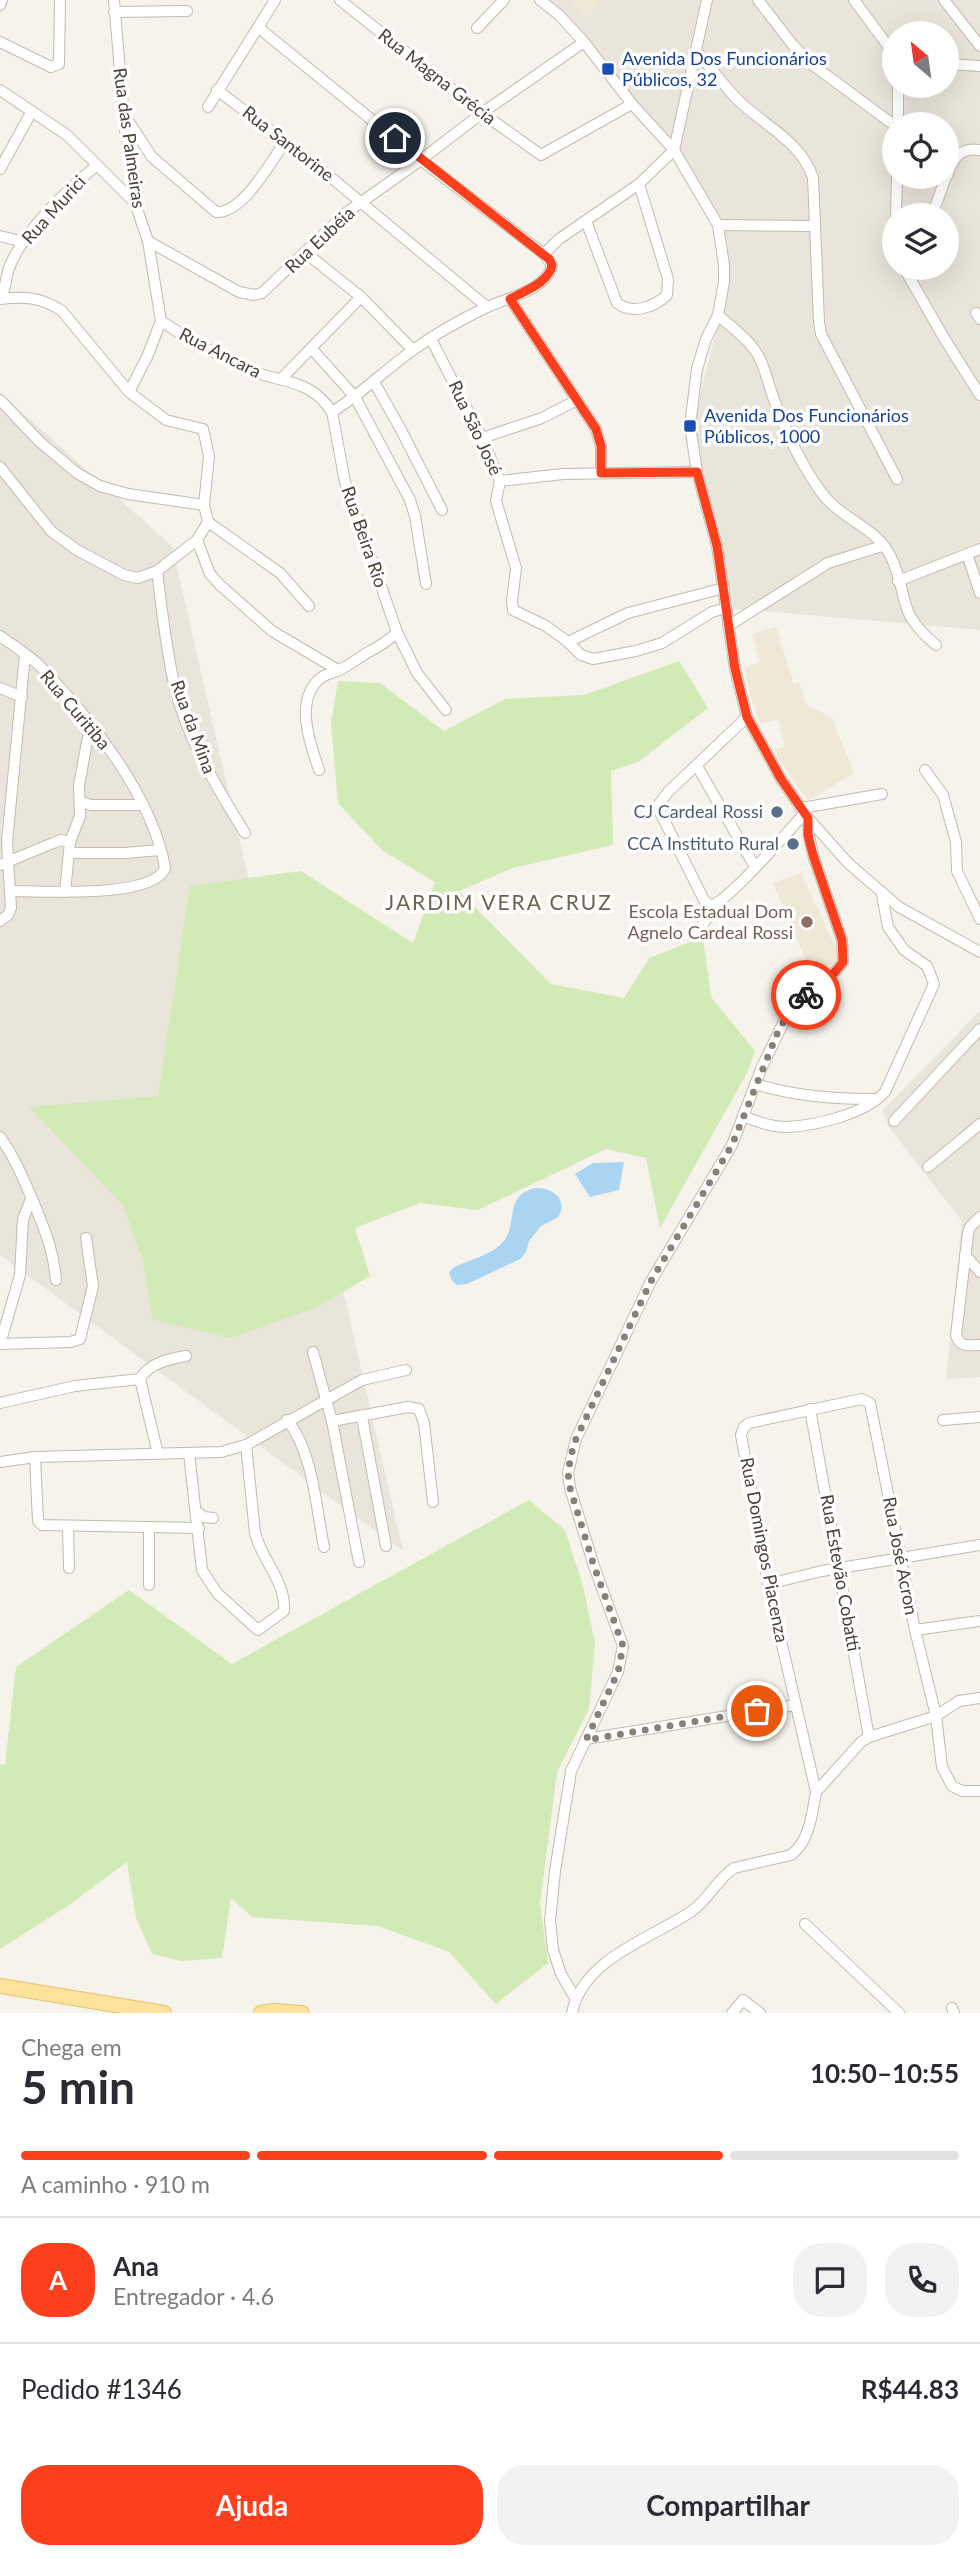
<!DOCTYPE html>
<html lang="pt">
<head>
<meta charset="utf-8">
<style>
	:root { --surface:#fff; --page:#f2f2f3; --text:#2b2b33; --muted:#7c7c81; --line:#e1e1e2; --accent:#fc3f1d }
	body { margin:0; font-family:Lato,sans-serif; background:var(--page); color:var(--text); height:100vh; display:flex; flex-direction:column; font-size:26px; white-space:nowrap }
	* { box-sizing:border-box; margin:0 }
	p { font-size:23px; color:var(--muted) }
	.icon { flex:none; width:38px; height:38px; fill:none; stroke:currentColor; stroke-width:2; stroke-linecap:round; stroke-linejoin:round }
	.map { position:relative; height:2013px; overflow:hidden }
	.details { display:flex; flex-direction:column; background:var(--surface); flex:1 }
	.details>* { flex:none }
	.needle { width:46px; rotate:331deg }
	.buttons { position:absolute; left:882px; top:21px; display:grid; gap:14px }
	.buttons a { display:grid; place-items:center; width:77px; height:77px; border-radius:50%; background:var(--surface); box-shadow:0 7px 28px #0002; font-size:35px }
	.pin { position:absolute; display:grid; place-items:center; width:60px; height:60px; color:#fff; margin:-30px; border:4px solid #fff; border-radius:50%; box-shadow:0 2px 7px #0007 }
	.courier { position:absolute; display:grid; place-items:center; width:70px; height:70px; margin:-35px; border:5px solid #fc3f1d; border-radius:50%; background:#fff; color:#222; box-shadow:0 2px 9px #0007 }
	.head em { font-style:normal; font-weight:700 }
	.head div { display:flex; flex-direction:column-reverse }
	.head { display:flex; align-items:center; justify-content:space-between; height:119px; padding:0 21px }
	h1 { font-size:46px; font-weight:700; line-height:52px }
	.bar { display:grid; grid-template-columns:repeat(4,1fr); gap:10px 7px; align-content:center; height:84px; padding:0 21px }
	.bar i { height:9px; border-radius:5px; background:var(--line) }
	.bar .on { background:var(--accent) }
	.bar p { grid-column:span 4 }
	.line { display:flex; align-items:center; gap:18px; padding:0 21px; border-top:2px solid var(--line) }
	.line div { flex:1 }
	.round { display:grid; place-items:center; flex:none; width:74px; height:74px; border-radius:28px; background:var(--page) }
	.cta { display:flex; gap:14px; margin-top:auto; padding:14px 21px }
	.cta a { flex:1; height:80px; border-radius:28px; background:var(--accent); color:#fff; font-size:28px; font-weight:700; line-height:80px; text-align:center }
	.cta a+a { background:var(--page); color:var(--text) }
	.map>svg:first-child { display:block }
	.residential { fill:#eae5da; fill-rule:evenodd }
	.education { fill:#efe8d6 }
	.green { fill:#d2eab5 }
	.water { fill:#a9d4f2 }
	.lines { fill:none; stroke-linecap:round; stroke-linejoin:round }
	.minor-casing { stroke:#c2bbae; stroke-width:12 }
	.major-casing { stroke:#e6c16a; stroke-width:16 }
	.minor { stroke:#fff; stroke-width:10 }
	.major { stroke:#ffe39c; stroke-width:14 }
	.done { stroke:#878178; stroke-width:7; stroke-dasharray:0 12.6 }
	.route { stroke:#fc3f1d; stroke-width:9 }
	.transit-dot { fill:#1a4fb4; stroke:#fff; stroke-width:2.5 }
	.service-dot { fill:#5c6f8a; stroke:#fff; stroke-width:2.5 }
	.education-dot { fill:#8d6e63; stroke:#fff; stroke-width:2.5 }
	.labels { text-anchor:middle; stroke-width:7; stroke-linejoin:round; paint-order:stroke }
	.transit-label { font-size:18px; fill:#164399; stroke:#fff; text-anchor:start }
	.street-label { font-size:18px; fill:#4b4439; stroke:#fff }
	.service-label { font-size:18px; fill:#4e5e75; stroke:#fff; text-anchor:end }
	.education-label { font-size:18px; fill:#785e54; stroke:#fff; text-anchor:end }
	.quarter-label { font-size:21px; letter-spacing:2px; fill:#6e6250; stroke:#fff }
</style>
</head>
<body>
<div class="map">
<svg width="980" height="2013" viewBox="0 0 980 2013">
	<rect width="100%" height="100%" fill="#f6f3ec"/>
	<!-- residential -->
	<g class="residential">
		<path d="M543,0h437v630l-253,-22 -36,-178 32,-124 5,-63 -54,-93zM894,33h53v53h-53zM894,124h53v53h-53zM894,215h53v53h-53z"/>
		<path d="M0,393l172,153 231,1005 -403,-296z"/>
		<path d="M980,1011v366l-34,2 16,-158 -74,-95 -5,-16z"/>
	</g>
	<!-- education -->
	<g class="education">
		<path d="M570,0h32l-17,19z"/>
		<path d="M776,627l18,57 5,-2 8,23 25,13 22,55 -46,28 -29,-41 -4,-10 10,-3 -7,-28 -18,5 -10,-29 -5,-28 15,-5 -8,-28z"/>
		<path d="M801,873l41,88 -31,11 -38,-89z"/>
	</g>
	<!-- green -->
	<g class="green">
		<path d="M679,661l29,47 -70,54 -27,9 2,74 -100,23 -54,23 92,93 73,14 25,-40 54,-21 8,60 44,54 -8,22 -87,155 -14,-70 -40,-9 -128,61 -58,-7 -65,25 15,48 -50,30 -89,32 -78,-18 -10,-59 -20,-56 -94,-98 129,-11 32,-210 111,-15 112,72 22,-61 -52,-31 -45,-48 -7,-79 7,-43 42,2 64,48 61,-32 79,-4z"/>
		<path d="M529,1500l36,30 18,56 12,57 -6,66 -32,63 -17,132 8,59 -52,41 -47,-52 -71,-26 -126,-9 -21,-19 -9,60 -40,3 -30,-7 -16,-36 -9,-56 -58,43 -69,44v-185l5,1 11,-98 113,-77 103,74z"/>
	</g>
	<!-- water -->
	<g class="water">
		<path d="M624,1162l-5,28 -29,7 -15,-23 18,-11z"/>
		<path d="M535,1188c18,-1 35,13 22,30l-16,8 -12,15 -3,11 -6,7 -53,25 -10,1 -5,-4 -3,-8 4,-5c15,-8 39,-13 50,-26 16,-19 0,-46 32,-54z"/>
	</g>
	<g class="lines">
		<defs>
			<g id="minor">
				<path d="M114,0l11,130 11,52 -1,21 13,38 13,80 -14,36 -18,35"/>
				<path d="M340,0l142,113 59,42 91,-51"/>
				<path d="M540,0l19,15 25,27 48,62 42,46 44,75 6,40v17l-6,33 -12,24 -9,30 -7,57 7,46 20,74 18,123 12,48 34,62 27,39 40,45 51,44 81,45"/>
				<path d="M758,0l34,44 18,19 84,62"/>
				<path d="M854,0l40,54"/>
				<path d="M944,0l36,46"/>
				<path d="M0,5l2,-5"/>
				<path d="M114,12l73,-1"/>
				<path d="M259,28l162,132 123,94 8,11c-5,25 -45,33 -65,42 -25,12 -52,27 -74,43 -28,20 -52,44 -81,62"/>
				<path d="M477,28l27,-28"/>
				<path d="M0,42l51,25 8,-3 1,-64"/>
				<path d="M697,52c13,15 25,31 39,46 26,27 65,42 77,80l6,144 2,12 76,145"/>
				<path d="M947,64l33,2"/>
				<path d="M0,90l67,45 68,68"/>
				<path d="M217,90l99,75 171,142"/>
				<path d="M208,107l67,-107"/>
				<path d="M125,116l27,41 64,55c27,2 55,-51 69,-70"/>
				<path d="M898,124v-38"/>
				<path d="M674,150l33,-150"/>
				<path d="M0,169l32,-58"/>
				<path d="M947,176c6,-17 12,-29 33,-26"/>
				<path d="M896,215l1,-38"/>
				<path d="M932,215l14,-38"/>
				<path d="M586,221l31,82c16,12 37,4 50,-8l1,-16 -29,-95"/>
				<path d="M718,225l97,1"/>
				<path d="M0,236l24,6"/>
				<path d="M148,241l91,51 15,3 8,-2 84,-80 75,-53 61,-47 102,-71"/>
				<path d="M306,253l55,44 52,53"/>
				<path d="M544,254l15,-15 80,-55 35,-34"/>
				<path d="M904,268l40,70 36,57"/>
				<path d="M2,298c2,-8 4,-18 6,-27 13,-39 58,-80 89,-106"/>
				<path d="M0,299c24,-3 41,-2 62,12l67,81 37,28 37,9 6,27 -5,49 4,17"/>
				<path d="M510,299l86,130 5,17v27"/>
				<path d="M976,313l4,6"/>
				<path d="M718,315c13,12 32,25 41,42 7,13 10,31 16,45 12,33 26,62 46,90 19,27 56,35 70,65 19,41 4,54 45,88"/>
				<path d="M161,321c28,19 56,34 86,48 34,15 62,8 85,43l13,70 52,150 20,41 29,37"/>
				<path d="M431,339l51,99 18,43 -4,20 20,67 -4,33 1,9 33,16 22,16 13,13 12,4 43,-8 26,-8 50,-31 14,-4"/>
				<path d="M312,349l43,48 55,103 5,16 11,68"/>
				<path d="M281,379l80,-82"/>
				<path d="M374,382l26,46 42,82"/>
				<path d="M0,400l40,42 37,31 23,13 28,8 76,11"/>
				<path d="M482,438l60,-20 35,-18"/>
				<path d="M0,467l51,64 26,19 47,25 14,3 19,-7 40,-31 11,-18"/>
				<path d="M500,481l63,-7 134,-2"/>
				<path d="M208,522l72,51 29,33"/>
				<path d="M197,540l13,34 10,11 52,46 66,39"/>
				<path d="M967,554l13,39"/>
				<path d="M157,571c5,39 9,79 18,117 13,52 42,100 70,145"/>
				<path d="M898,581l82,-32"/>
				<path d="M728,626l100,-63 54,-17"/>
				<path d="M0,636c13,9 27,18 39,29 50,51 114,132 126,203 -11,31 -126,23 -155,23"/>
				<path d="M568,642l60,-29 96,-25"/>
				<path d="M0,688l22,9"/>
				<path d="M697,766l58,101"/>
				<path d="M319,770c-9,-27 -26,-71 3,-93 5,-3 9,-4 15,-6 10,-4 19,-11 28,-17 11,-6 23,-12 32,-22"/>
				<path d="M925,770l18,25 13,47 1,29 23,48"/>
				<path d="M81,802l10,3h52"/>
				<path d="M802,808l80,-14"/>
				<path d="M69,853h56l35,-3"/>
				<path d="M0,865l53,-22 8,-3 9,2"/>
				<path d="M65,892l5,-50 10,-26 -1,-31 11,-59"/>
				<path d="M711,906l-7,-6 -43,-86 -2,-10 9,-12 79,-75"/>
				<path d="M711,906c21,-8 76,-74 94,-93"/>
				<path d="M0,921l8,-6 3,-7 -4,-66 18,-188"/>
				<path d="M698,932l12,-19 1,-7"/>
				<path d="M755,1084c40,12 77,15 118,15"/>
				<path d="M743,1116c14,6 28,11 43,11 29,-1 79,-13 99,-35l49,-108 -7,-18 -23,-16 -16,-23 -6,-32"/>
				<path d="M894,1121l86,-92"/>
				<path d="M0,1137c15,21 23,41 33,64 11,27 21,50 23,79"/>
				<path d="M928,1167l52,-43"/>
				<path d="M980,1217l-10,10 -2,6 -12,102c4,13 12,10 24,10"/>
				<path d="M965,1255l15,17"/>
				<path d="M0,1344l71,-2 9,-3 13,-53 -7,-48"/>
				<path d="M0,1344l20,-69 3,-56 8,-20"/>
				<path d="M313,1352l19,69 27,141"/>
				<path d="M140,1379l18,75"/>
				<path d="M0,1403l75,-17 65,-7c9,-16 29,-20 46,-23"/>
				<path d="M810,1409l59,328"/>
				<path d="M362,1417l24,129"/>
				<path d="M287,1420c26,31 29,88 37,127"/>
				<path d="M943,1420l37,-3"/>
				<path d="M332,1421l76,-14 11,2 5,14 9,79"/>
				<path d="M189,1453l13,117 15,23 41,37 26,-19c2,-30 -22,-50 -29,-78l-9,-88"/>
				<path d="M35,1457l3,64 4,4 157,3"/>
				<path d="M0,1462l35,-5 186,-5 25,-7 116,-65 44,-10"/>
				<path d="M197,1512l7,5 9,1"/>
				<path d="M68,1527l1,41"/>
				<path d="M149,1529v56"/>
				<path d="M768,1584l54,-13 158,-26"/>
				<path d="M915,1630l65,-9"/>
				<path d="M586,1739l209,-34"/>
				<path d="M816,1792l45,-50 8,-5 67,-21 23,-15 21,-3"/>
				<path d="M805,1924l94,89"/>
				<path d="M575,1998l-14,-24 -8,-24 -3,-29 5,-50 16,-100 47,-99 5,-26 -29,-80 -24,-78 -2,-15 8,-34 75,-158 81,-136 29,-76 27,-56 9,-11 38,-30 8,-10 -1,-22 -29,-85 -4,-20 -1,-17"/>
				<path d="M952,2008l2,5"/>
				<path d="M572,2013c10,-54 80,-75 120,-102 17,-12 25,-32 42,-43l57,-13c19,-14 21,-42 25,-63l-48,-208 -27,-149 3,-8 5,-4 113,-24 8,4 45,227 21,86 6,51 10,19 10,5h18"/>
				<path d="M732,2013l11,-13 17,13"/>
			</g>
			<g id="major">
				<path d="M0,1986l164,27"/>
				<path d="M261,2013l13,-2 28,2"/>
			</g>
		</defs>
		<!-- minor casing -->
		<use href="#minor" class="minor-casing"/>
		<!-- major casing -->
		<use href="#major" class="major-casing"/>
		<!-- minor -->
		<use href="#minor" class="minor"/>
		<!-- major -->
		<use href="#major" class="major"/>
	</g>
	<g class="lines">
		<!-- done -->
		<path class="done" d="M757,1711l-171,29 32,-68 5,-26 -29,-80 -24,-78 -2,-15 3,-18 5,-16 75,-158 81,-136 45,-111 11,-21 18,-18"/>
		<!-- route -->
		<path class="route" d="M395,138l154,121 3,6c-3,18 -28,26 -42,34l86,130 5,17v27l96,-1 20,74 18,123 12,48 34,62 27,39v17l5,20 29,85 1,22 -8,10 -29,23"/>
	</g>
	<!-- markers -->
	<g class="transit-dot">
		<rect x="601" y="62" width="14" height="14" rx="3.5"/>
		<rect x="683" y="419" width="14" height="14" rx="3.5"/>
	</g>
	<g class="service-dot">
		<circle cx="777" cy="812" r="7"/>
		<circle cx="793" cy="844" r="7"/>
	</g>
	<circle class="education-dot" cx="807" cy="922" r="7"/>
	<g class="labels">
		<!-- transit labels -->
		<g class="transit-label">
			<text x="622" y="65">Avenida Dos Funcionários<tspan x="622" dy="21">Públicos, 32</tspan></text>
			<text x="704" y="422">Avenida Dos Funcionários<tspan x="704" dy="21">Públicos, 1000</tspan></text>
		</g>
		<!-- street labels -->
		<g class="street-label">
			<text transform="translate(437 77) rotate(38)" y="6">Rua Magna Grécia</text>
			<text transform="translate(129 138) rotate(82)" y="6">Rua das Palmeiras</text>
			<text transform="translate(288 144) rotate(38)" y="6">Rua Santorine</text>
			<text transform="translate(54 210) rotate(-48)" y="6">Rua Murici</text>
			<text transform="translate(320 240) rotate(-43)" y="6">Rua Eubéia</text>
			<text transform="translate(220 353) rotate(27)" y="6">Rua Ancara</text>
			<text transform="translate(475 428) rotate(65)" y="6">Rua São José</text>
			<text transform="translate(364 537) rotate(71)" y="6">Rua Beira Rio</text>
			<text transform="translate(75 710) rotate(50)" y="6">Rua Curitiba</text>
			<text transform="translate(193 727) rotate(70)" y="6">Rua da Mina</text>
			<text transform="translate(764 1550) rotate(79)" y="6">Rua Domingos Piacenza</text>
			<text transform="translate(900 1556) rotate(79)" y="6">Rua José Acron</text>
			<text transform="translate(840 1573) rotate(80)" y="6">Rua Estevão Cobatti</text>
		</g>
		<!-- service labels -->
		<g class="service-label">
			<text x="763" y="818">CJ Cardeal Rossi</text>
			<text x="779" y="850">CCA Instituto Rural</text>
		</g>
		<!-- education labels -->
		<g class="education-label">
			<text x="793" y="918">Escola Estadual Dom<tspan x="793" dy="21">Agnelo Cardeal Rossi</tspan></text>
		</g>
		<!-- quarter labels -->
		<g class="quarter-label">
			<text x="499" y="910">JARDIM VERA CRUZ</text>
		</g>
	</g>
</svg>
<div class="buttons">
<a><svg class="needle" viewBox="-14 -14 28 28"><path d="M0-13l5 13h-10z" fill="#e53935"/><path d="M0 13l5-13h-10z" fill="#7c7c81"/></svg></a>
<a><svg class="icon" aria-label="locate" viewBox="0 0 24 24"><circle cx="12" cy="12" r="6"/><path d="M12 2v4M12 18v4M2 12h4M18 12h4"/></svg></a>
<a><svg class="icon" aria-label="layers" viewBox="0 0 24 24"><path d="M12 4l9 5-9 5-9-5zM3 14l9 5 9-5"/></svg></a>
</div>
<div class="pin" style="left:757px;top:1711px;background:#ea580c"><svg class="icon" aria-label="bag" viewBox="0 0 24 24"><path d="M5 8h14l-1 12H6zM9 8a3 3 0 0 1 6 0"/></svg></div>
<div class="pin" style="left:395px;top:138px;background:#1f2937"><svg class="icon" aria-label="home" viewBox="0 0 24 24"><path d="M3 11l9-7 9 7M6 9v11h12V9"/></svg></div>
<div class="courier" style="left:806px;top:995px"><svg class="icon" aria-label="bike" viewBox="0 0 24 24"><circle cx="6" cy="16" r="4"/><circle cx="18" cy="16" r="4"/><path d="M6 16l4-8h5l3 8M10 8l3 8H6M13 5h3"/></svg></div>
</div>
<section class="details">
<div class="head"><div><h1>5 min</h1><p>Chega em</p></div><em>10:50–10:55</em></div>
<div class="bar"><i class="on"></i><i class="on"></i><i class="on"></i><i></i><p>A caminho · 910 m</p></div>
<div class="line" style="height:126px"><b class="round" style="background:var(--accent);color:#fff">A</b><div><b>Ana</b><p>Entregador · 4.6</p></div><a class="round"><svg class="icon" aria-label="chat" viewBox="0 0 24 24"><path d="M4 5h16v11H9l-5 4z"/></svg></a><a class="round"><svg class="icon" aria-label="phone" viewBox="0 0 24 24"><path d="M5 4h4l2 5-3 2q2 4 5 5l2-3 5 2v4C11 20 4 13 5 4z"/></svg></a></div>
<div class="line" style="height:91px"><div>Pedido #1346</div><b>R$44.83</b></div>
<div class="cta"><a>Ajuda</a><a>Compartilhar</a></div>
</section>
</body>
</html>
